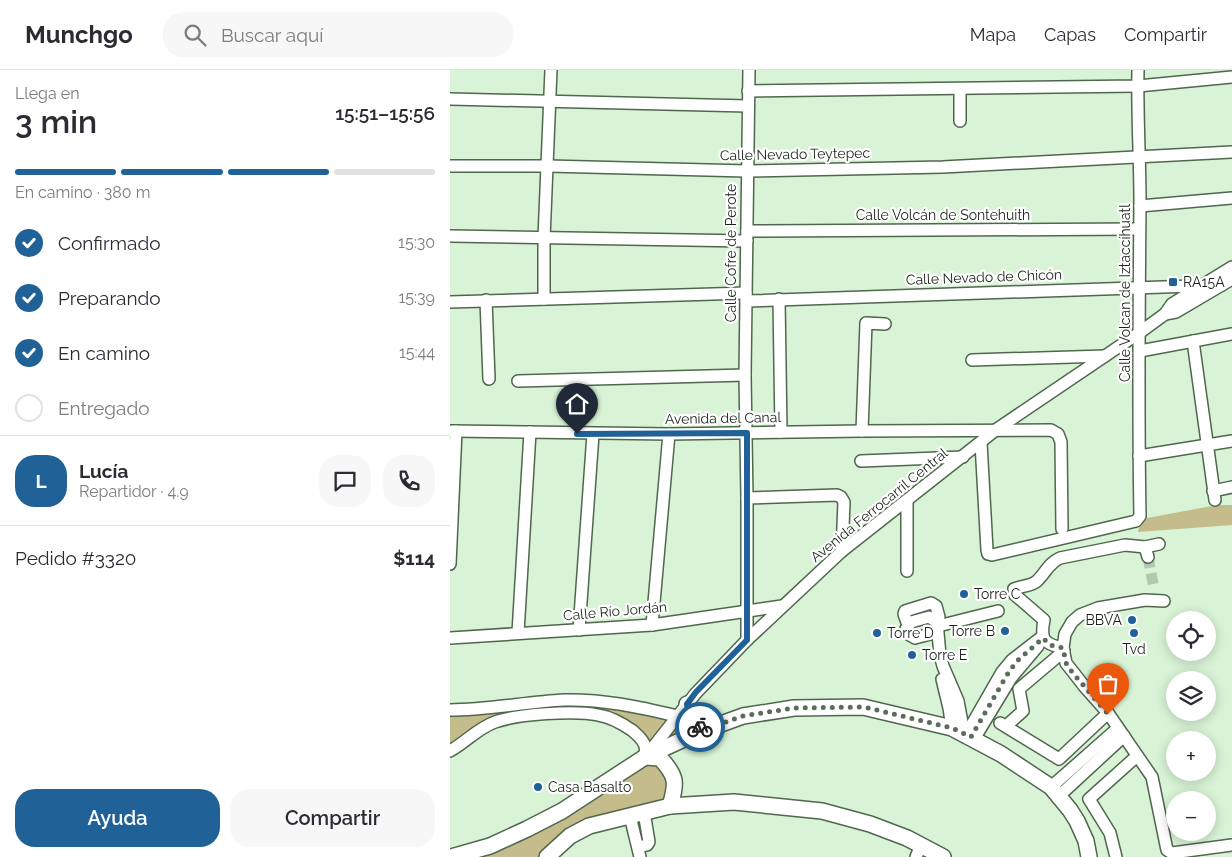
<!DOCTYPE html>
<html lang="es">
<head>
<meta charset="utf-8">
<style>
	:root { --surface:#fff; --page:#f7f7f7; --text:#2b2b33; --muted:#7c7c81; --line:#e1e1e2; --accent:#206297 }
	body { margin:0; font-family:Raleway,sans-serif; background:var(--page); color:var(--text); height:100vh; display:flex; flex-direction:column; font-size:19px; white-space:nowrap }
	* { box-sizing:border-box; margin:0 }
	p { font-size:16px; color:var(--muted) }
	.icon { flex:none; width:28px; height:28px; fill:none; stroke:currentColor; stroke-width:2; stroke-linecap:round; stroke-linejoin:round }
	.map { position:relative; flex:1; overflow:hidden }
	.details { display:flex; flex-direction:column; background:var(--surface); width:450px }
	.details>* { flex:none }
	.tools { position:absolute; left:716px; top:541px; display:grid; gap:10px }
	.tools a { display:grid; place-items:center; width:50px; height:50px; border-radius:50%; background:var(--surface); box-shadow:0 2px 12px #0003; font-size:25px }
	.pin { position:absolute; display:grid; place-items:center; width:42px; height:42px; color:#fff; margin:-51px -21px; border-radius:50% 50% 50% 0; rotate:-45deg; box-shadow:0 0 5px #0007 }
	.pin .icon { rotate:45deg }
	.courier { position:absolute; display:grid; place-items:center; width:50px; height:50px; margin:-25px; border:4px solid #206297; border-radius:50%; background:#fff; color:#222; box-shadow:0 1px 6px #0007 }
	.summary em { font-style:normal; font-weight:600 }
	.summary div { display:flex; flex-direction:column-reverse }
	.summary { display:flex; align-items:center; justify-content:space-between; height:85px; padding:0 15px }
	h1 { font-size:32px; font-weight:600; line-height:38px }
	.bar { display:grid; grid-template-columns:repeat(4,1fr); gap:8px 5px; align-content:center; height:60px; padding:0 15px }
	.bar i { height:6px; border-radius:4px; background:var(--line) }
	.bar .on { background:var(--accent) }
	.bar p { grid-column:span 4 }
	.line { display:flex; align-items:center; gap:12px; padding:0 15px; border-top:1px solid var(--line) }
	.line div { flex:1 }
	.round { display:grid; place-items:center; flex:none; width:52px; height:52px; border-radius:20px; background:var(--page) }
	ol { padding:0 15px; list-style:none }
	li { display:flex; align-items:center; gap:15px; height:55px }
	li p { margin-inline-start:auto }
	li .icon { padding:5px; border-radius:50%; background:var(--accent); color:#fff; stroke-width:4 }
	li:last-child { color:var(--muted) }
	li i { width:28px; height:28px; border:2px solid var(--line); border-radius:50% }
	.action { display:flex; gap:10px; margin-top:auto; padding:10px 15px }
	.action a { flex:1; height:58px; border-radius:20px; background:var(--accent); color:#fff; font-size:20px; font-weight:600; line-height:58px; text-align:center }
	.action a+a { background:var(--page); color:var(--text) }
	header { display:flex; align-items:center; gap:30px; box-sizing:border-box; height:70px; padding:0 25px; background:var(--surface); border-bottom:1px solid var(--line) }
	header strong { font-size:24px }
	nav { display:flex; gap:28px; margin-inline-start:auto; font-size:18px }
	.search { width:350px; height:45px; background:var(--page); display:flex; align-items:center; gap:12px; box-sizing:border-box; padding:0 18px; border-radius:20px; color:var(--muted); font-size:19px }
	main { display:flex; flex:1; min-height:0 }
	.map>svg:first-child { display:block }
	.green { fill:#c4bc8a }
	.lines { fill:none; stroke-linecap:round; stroke-linejoin:round }
	.minor-tunnel { stroke:#b2c9af; stroke-width:11; stroke-dasharray:11 5.5; stroke-linecap:butt }
	.minor-casing { stroke:#50674e; stroke-width:14 }
	.major-casing { stroke:#50674e; stroke-width:18 }
	.minor { stroke:#fff; stroke-width:11 }
	.major { stroke:#fff; stroke-width:15 }
	.done { stroke:#5c6c5b; stroke-width:5; stroke-dasharray:0 9 }
	.route { stroke:#206297; stroke-width:6 }
	.poi-dot { fill:#206297; stroke:#fff; stroke-width:2 }
	.labels { text-anchor:middle; stroke-width:4.5; stroke-linejoin:round; paint-order:stroke }
	.street-label { font-size:14px; fill:#192319; stroke:#fff }
	.poi-label { font-size:14px; fill:#192319; stroke:#fff; text-anchor:start }
</style>
</head>
<body>
<header>
<strong>Munchgo</strong>
<div class="search"><svg class="icon" aria-label="search" viewBox="0 0 24 24"><circle cx="10" cy="10" r="6"/><path d="M15 15l6 6"/></svg>Buscar aquí</div>
<nav><a>Mapa</a><a>Capas</a><a>Compartir</a></nav>
</header>
<main>
<section class="details">
<div class="summary"><div><h1>3 min</h1><p>Llega en</p></div><em>15:51–15:56</em></div>
<div class="bar"><i class="on"></i><i class="on"></i><i class="on"></i><i></i><p>En camino · 380 m</p></div>
<ol>
<li><svg class="icon" aria-label="check" viewBox="0 0 24 24"><path d="M5 12l5 5 9-10"/></svg>Confirmado<p>15:30</p></li>
<li><svg class="icon" aria-label="check" viewBox="0 0 24 24"><path d="M5 12l5 5 9-10"/></svg>Preparando<p>15:39</p></li>
<li><svg class="icon" aria-label="check" viewBox="0 0 24 24"><path d="M5 12l5 5 9-10"/></svg>En camino<p>15:44</p></li>
<li><i></i>Entregado</li>
</ol>
<div class="line" style="height:90px"><b class="round" style="background:var(--accent);color:#fff">L</b><div><b>Lucía</b><p>Repartidor · 4.9</p></div><a class="round"><svg class="icon" aria-label="chat" viewBox="0 0 24 24"><path d="M4 5h16v11H9l-5 4z"/></svg></a><a class="round"><svg class="icon" aria-label="phone" viewBox="0 0 24 24"><path d="M5 4h4l2 5-3 2q2 4 5 5l2-3 5 2v4C11 20 4 13 5 4z"/></svg></a></div>
<div class="line" style="height:65px"><div>Pedido #3320</div><b>$114</b></div>
<div class="action"><a>Ayuda</a><a>Compartir</a></div>
</section>
<div class="map">
<svg width="782" height="787" viewBox="0 0 782 787">
	<rect width="100%" height="100%" fill="#d8f3d5"/>
	<!-- green -->
	<g class="green">
		<path d="M767,435h15v20l-94,7 2,-11 2,-2z"/>
		<path d="M115,630l112,16 18,10 -49,31 24,11v38l-59,14 -64,37h-96l8,-1 162,-82 24,-29 -46,-30 -90,4 -59,32v-41z"/>
	</g>
	<g class="lines">
		<!-- minor-tunnel -->
		<path class="minor-tunnel" d="M698,487l6,31"/>
		<defs>
			<g id="minor">
				<path d="M298,21l390,-5 94,-9"/>
				<path d="M0,29l298,7"/>
				<path d="M510,51v-32"/>
				<path d="M0,96h98l199,5 196,-4 289,-15"/>
				<path d="M690,136l92,-8"/>
				<path d="M297,161l392,-2"/>
				<path d="M0,166l297,5"/>
				<path d="M94,229v-61l7,-168"/>
				<path d="M329,229l2,133"/>
				<path d="M36,230l3,79"/>
				<path d="M296,231l476,-16"/>
				<path d="M0,232l296,-9"/>
				<path d="M715,244l11,-2 56,-33"/>
				<path d="M743,271l22,159"/>
				<path d="M690,281l92,-17"/>
				<path d="M522,290l133,-4"/>
				<path d="M68,311l227,-6"/>
				<path d="M0,361l219,3 193,-3 189,-1 7,4 3,8 1,87"/>
				<path d="M412,361l4,-108 19,1"/>
				<path d="M531,373l6,107 1,4 4,1 144,-34 4,-5c-2,-104 -1,-208 0,-313 0,-44 -3,-89 -2,-133"/>
				<path d="M689,386l93,-15"/>
				<path d="M411,391l102,-4"/>
				<path d="M763,421l19,-4"/>
				<path d="M297,428l90,-3 4,2 3,5 -2,49"/>
				<path d="M457,430v71"/>
				<path d="M698,487l-3,-10 14,-3"/>
				<path d="M0,494l6,-133"/>
				<path d="M714,531l-19,-1 -47,8 -18,7 -8,7 -7,12 -2,14 3,15 18,23 24,27 44,64 15,73 5,3 60,-8"/>
				<path d="M202,555l17,-191"/>
				<path d="M458,555l-4,-11 1,-3 26,-8 5,3 3,11 -2,5"/>
				<path d="M488,556l60,-15"/>
				<path d="M129,560l14,-196"/>
				<path d="M487,560l-3,3 -19,5 -7,-4 -2,-5 5,-7 18,-5 8,5 3,33 3,11 15,35 6,32"/>
				<path d="M68,563l12,-201"/>
				<path d="M0,568l202,-13 130,-19"/>
				<path d="M297,570v-142l-2,-123 4,-305"/>
				<path d="M613,578c-19,-4 -23,-8 -19,-28l-29,-25 -1,-6c7,-3 18,-3 23,-8 9,-9 12,-18 23,-23l65,-13 20,2"/>
				<path d="M492,609l7,29 3,20"/>
				<path d="M0,640c38,0 76,-8 114,-10 39,-1 75,7 113,16"/>
				<path d="M550,653l59,36 49,-46"/>
				<path d="M556,656l17,-15 -4,-22 45,-38"/>
				<path d="M517,666l4,-10 31,-54 10,-12 31,-24"/>
				<path d="M524,669l37,-61 27,-32"/>
				<path d="M0,681c16,-9 28,-23 45,-29 22,-8 80,-12 103,-7 13,2 25,9 35,16 4,4 10,8 12,15 1,3 0,8 0,11"/>
				<path d="M196,686l50,-63 51,-53 95,-89 155,-122 142,-96 26,-19 7,-10 60,-37"/>
				<path d="M601,717l67,-59"/>
				<path d="M609,726l65,-60"/>
				<path d="M180,746l10,41"/>
				<path d="M188,777l9,-2 2,-3 -5,-30"/>
				<path d="M466,787l5,-12"/>
				<path d="M666,787l-6,-24 -21,-34 48,-43"/>
			</g>
			<g id="major">
				<path d="M237,634c0,20 4,21 22,24"/>
				<path d="M195,687l15,1c17,18 17,25 10,48"/>
				<path d="M1,787l39,-11 37,-17 35,-18 83,-54 54,-25 44,-16 51,-8 69,-1 89,21 49,26 50,33 19,23 7,11 9,20 3,16"/>
				<path d="M97,787l23,-21 19,-10 81,-20 64,-4 88,9 48,13 37,14 36,19"/>
			</g>
		</defs>
		<!-- minor casing -->
		<use href="#minor" class="minor-casing"/>
		<!-- major casing -->
		<use href="#major" class="major-casing"/>
		<!-- minor -->
		<use href="#minor" class="minor"/>
		<!-- major -->
		<use href="#major" class="major"/>
	</g>
	<g class="lines">
		<!-- done -->
		<path class="done" d="M250,657l9,1 34,-12 51,-8 70,-1 88,21 19,9 36,-62 9,-13 27,-24 7,7 13,3 3,15 6,9 36,42"/>
		<!-- route -->
		<path class="route" d="M127,364l170,-1v207l-51,52 -9,12 3,18 5,4 5,1"/>
	</g>
	<!-- markers -->
	<g class="poi-dot">
		<rect x="718" y="207" width="10" height="10" rx="2.5"/>
		<circle cx="514" cy="524" r="5"/>
		<circle cx="682" cy="550" r="5"/>
		<circle cx="555" cy="561" r="5"/>
		<circle cx="427" cy="563" r="5"/>
		<circle cx="684" cy="563" r="5"/>
		<circle cx="462" cy="585" r="5"/>
		<circle cx="88" cy="717" r="5"/>
	</g>
	<g class="labels">
		<!-- street labels -->
		<g class="street-label">
			<text transform="translate(345 84) rotate(-1)" y="5">Calle Nevado Teytepec</text>
			<text x="493" y="150">Calle Volcán de Sontehuith</text>
			<text transform="translate(281 183) rotate(-90)" y="5">Calle Cofre de Perote</text>
			<text transform="translate(534 207) rotate(-2)" y="5">Calle Nevado de Chicón</text>
			<text transform="translate(675 223) rotate(-90)" y="5">Calle Volcan de Iztaccíhuatl</text>
			<text transform="translate(273 348) rotate(-1)" y="5">Avenida del Canal</text>
			<text transform="translate(429 435) rotate(-39)" y="5">Avenida Ferrocarril Central</text>
			<text transform="translate(165 541) rotate(-5)" y="5">Calle Río Jordán</text>
		</g>
		<!-- poi labels -->
		<g class="poi-label">
			<text x="733" y="217">RA15A</text>
			<text x="524" y="529">Torre C</text>
			<text x="672" y="555" text-anchor="end">BBVA</text>
			<text x="545" y="566" text-anchor="end">Torre B</text>
			<text x="437" y="568">Torre D</text>
			<text x="684" y="584" text-anchor="middle">Tvd</text>
			<text x="472" y="590">Torre E</text>
			<text x="98" y="722">Casa Basalto</text>
		</g>
	</g>
</svg>
<div class="tools">
<a><svg class="icon" aria-label="locate" viewBox="0 0 24 24"><circle cx="12" cy="12" r="6"/><path d="M12 2v4M12 18v4M2 12h4M18 12h4"/></svg></a>
<a><svg class="icon" aria-label="layers" viewBox="0 0 24 24"><path d="M12 4l9 5-9 5-9-5zM3 14l9 5 9-5"/></svg></a>
<a>+</a>
<a>−</a>
</div>
<div class="pin" style="left:658px;top:644px;background:#ea580c"><svg class="icon" aria-label="bag" viewBox="0 0 24 24"><path d="M5 8h14l-1 12H6zM9 8a3 3 0 0 1 6 0"/></svg></div>
<div class="pin" style="left:127px;top:364px;background:#1f2937"><svg class="icon" aria-label="home" viewBox="0 0 24 24"><path d="M3 11l9-7 9 7M6 9v11h12V9"/></svg></div>
<div class="courier" style="left:250px;top:657px"><svg class="icon" aria-label="bike" viewBox="0 0 24 24"><circle cx="6" cy="16" r="4"/><circle cx="18" cy="16" r="4"/><path d="M6 16l4-8h5l3 8M10 8l3 8H6M13 5h3"/></svg></div>
</div>
</main>
</body>
</html>
